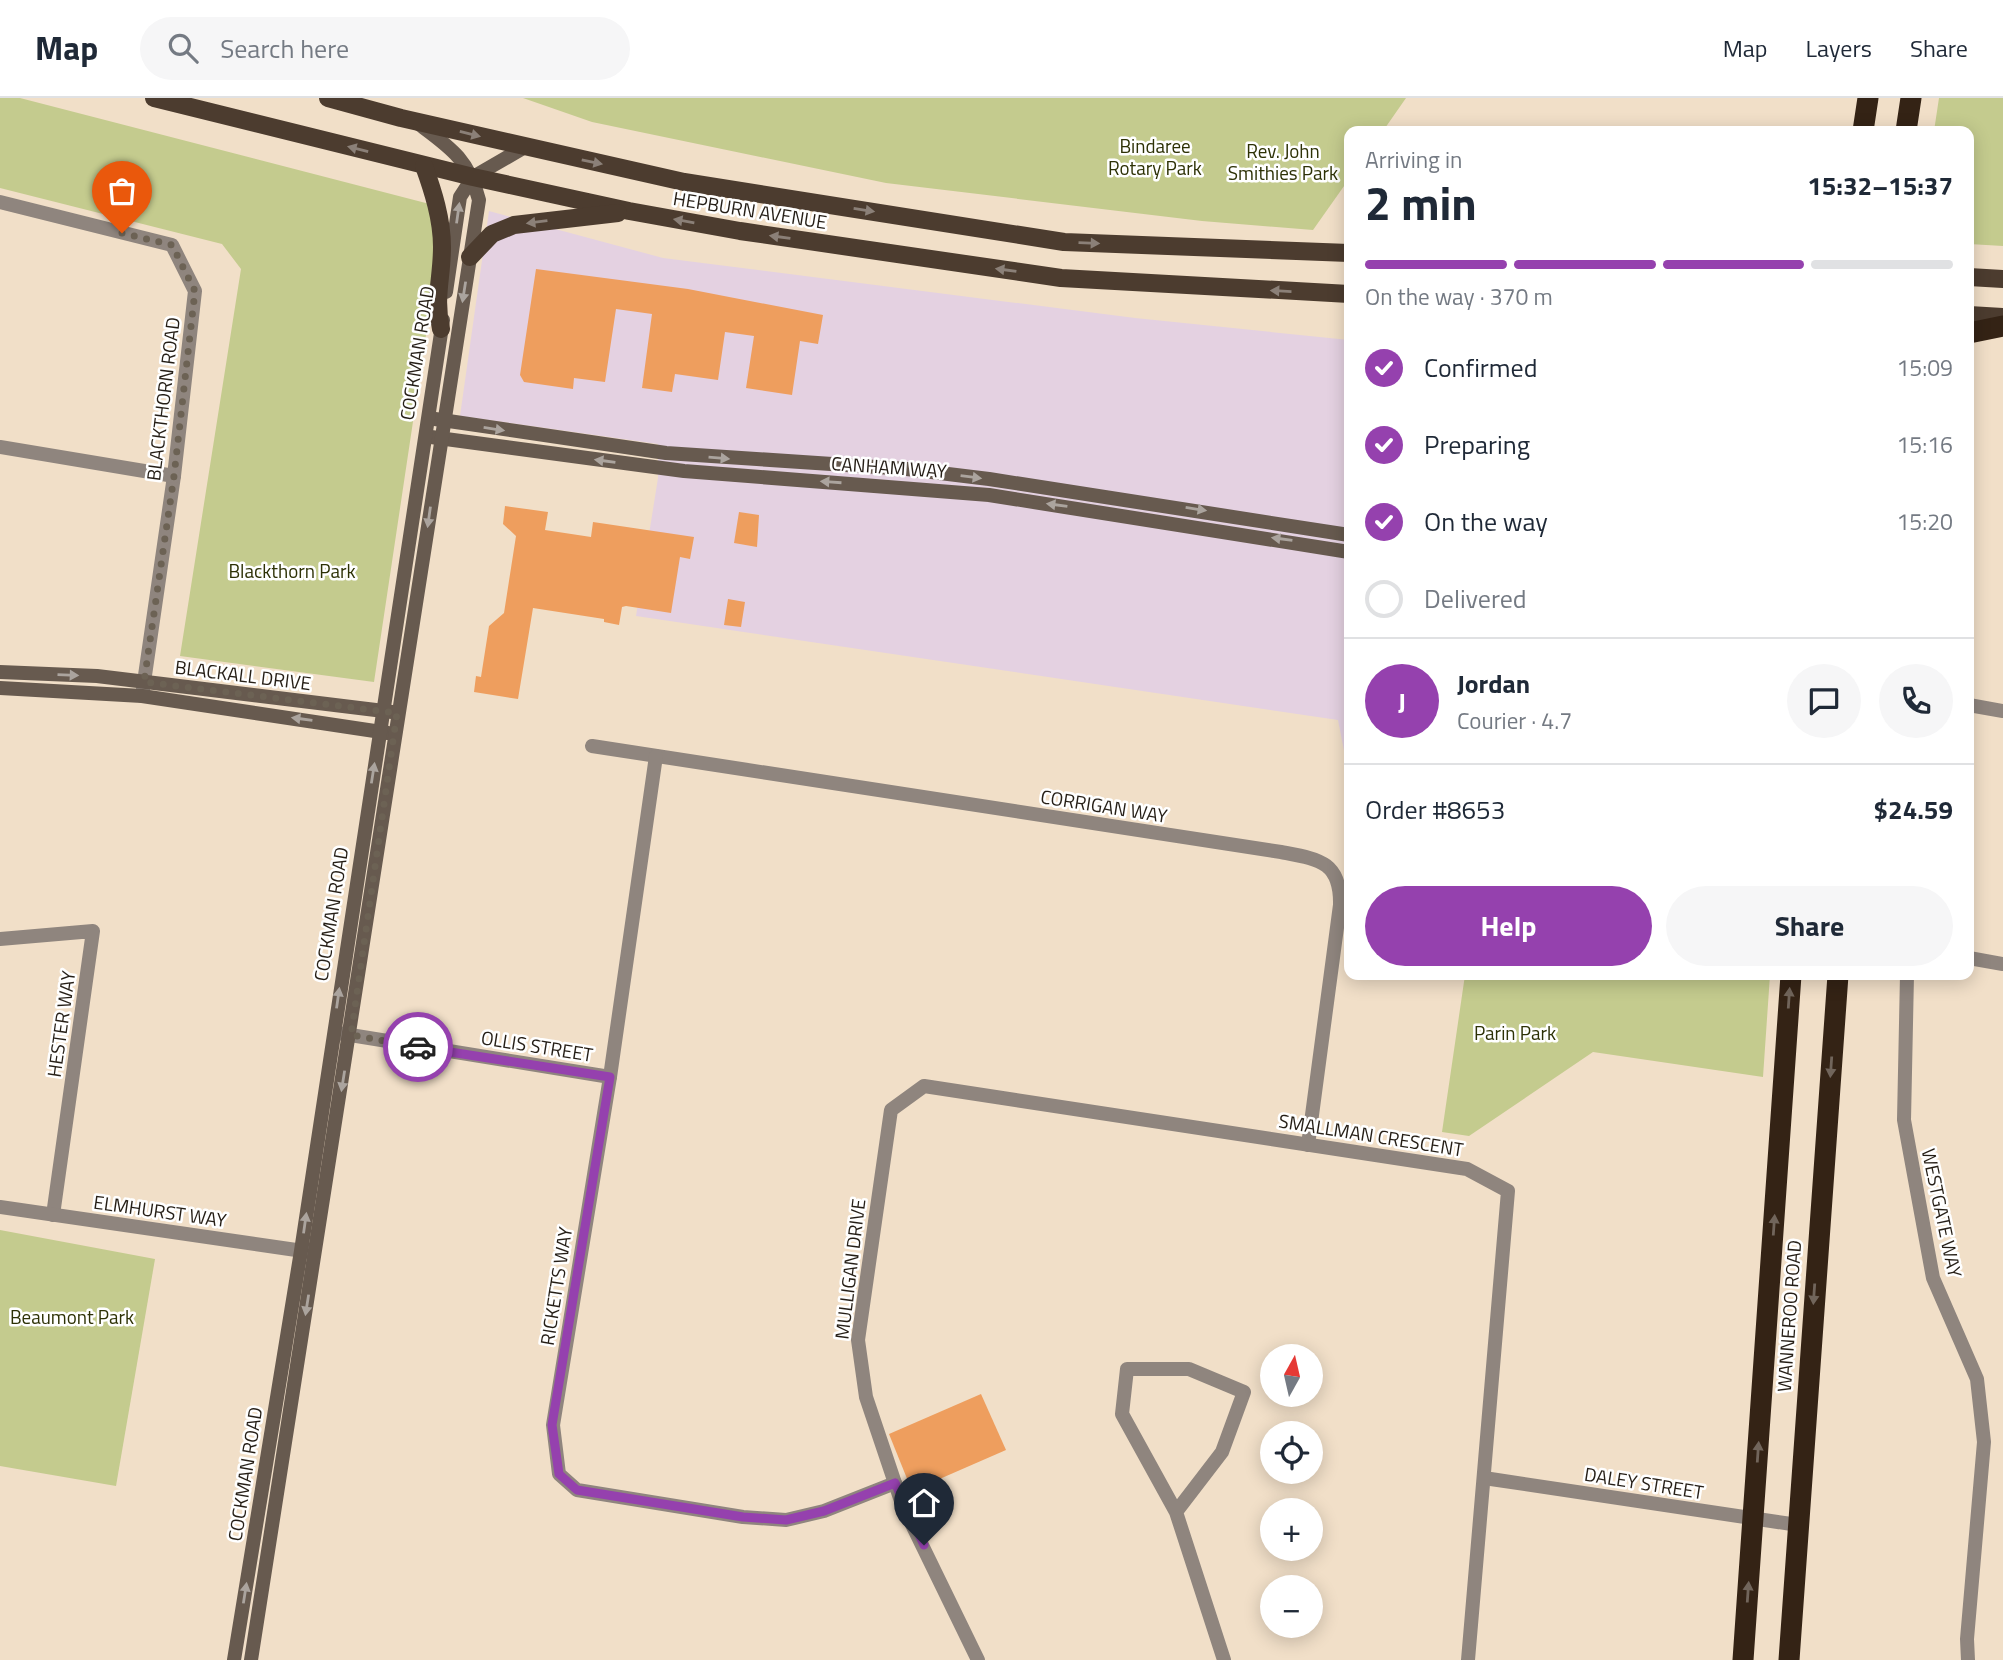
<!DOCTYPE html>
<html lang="en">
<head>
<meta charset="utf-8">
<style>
	:root { --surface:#fff; --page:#f6f6f7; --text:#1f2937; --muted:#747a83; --line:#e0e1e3; --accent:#9541ae }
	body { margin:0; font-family:"Titillium Web",sans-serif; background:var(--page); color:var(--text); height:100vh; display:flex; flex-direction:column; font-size:26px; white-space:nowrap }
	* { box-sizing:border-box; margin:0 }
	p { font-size:23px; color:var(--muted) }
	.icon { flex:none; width:38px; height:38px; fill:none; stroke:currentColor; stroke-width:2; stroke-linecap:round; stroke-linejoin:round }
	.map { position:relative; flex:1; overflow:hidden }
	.panel { position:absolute; left:1344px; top:28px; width:630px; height:854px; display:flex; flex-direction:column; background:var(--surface); border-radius:14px; box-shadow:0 4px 18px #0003 }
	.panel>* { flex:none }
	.needle { width:46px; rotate:8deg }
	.controls { position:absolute; left:1260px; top:1246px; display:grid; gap:14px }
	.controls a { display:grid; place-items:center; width:63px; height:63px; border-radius:50%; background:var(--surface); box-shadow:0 4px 18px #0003; font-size:35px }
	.pin { position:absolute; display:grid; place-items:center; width:60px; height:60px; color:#fff; margin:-72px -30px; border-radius:50% 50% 50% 0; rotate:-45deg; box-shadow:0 0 7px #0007 }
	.pin .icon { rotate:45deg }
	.courier { position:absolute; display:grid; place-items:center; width:70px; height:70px; margin:-35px; border:5px solid #9541ae; border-radius:50%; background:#fff; color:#222; box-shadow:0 2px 9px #0007 }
	.head em { font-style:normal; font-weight:700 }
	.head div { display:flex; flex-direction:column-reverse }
	.head { display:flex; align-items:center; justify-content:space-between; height:119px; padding:0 21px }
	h1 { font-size:46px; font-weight:700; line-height:52px }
	.bar { display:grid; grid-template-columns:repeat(4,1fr); gap:10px 7px; align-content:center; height:84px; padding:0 21px }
	.bar i { height:9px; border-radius:5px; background:var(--line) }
	.bar .active { background:var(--accent) }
	.bar p { grid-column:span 4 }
	.line { display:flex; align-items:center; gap:18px; padding:0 21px; border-top:2px solid var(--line) }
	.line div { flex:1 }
	.round { display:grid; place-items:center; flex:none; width:74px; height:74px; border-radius:37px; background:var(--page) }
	ol { padding:0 21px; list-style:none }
	li { display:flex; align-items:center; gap:21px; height:77px }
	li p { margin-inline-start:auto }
	li .icon { padding:7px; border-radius:50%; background:var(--accent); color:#fff; stroke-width:4 }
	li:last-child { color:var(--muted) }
	li i { width:38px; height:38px; border:4px solid var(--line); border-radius:50% }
	.primary-button { display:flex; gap:14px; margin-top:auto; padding:14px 21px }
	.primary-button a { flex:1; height:80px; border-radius:42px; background:var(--accent); color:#fff; font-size:28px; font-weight:700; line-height:80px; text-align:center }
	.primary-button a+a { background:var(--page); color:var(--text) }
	header { display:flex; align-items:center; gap:42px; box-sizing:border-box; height:98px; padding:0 35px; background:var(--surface); border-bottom:2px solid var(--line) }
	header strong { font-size:33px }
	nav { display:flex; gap:38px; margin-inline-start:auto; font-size:24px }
	.search { width:490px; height:63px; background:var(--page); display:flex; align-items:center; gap:18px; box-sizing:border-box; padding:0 24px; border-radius:38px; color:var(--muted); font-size:26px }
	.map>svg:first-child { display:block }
	.industrial { fill:#e4d1e1 }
	.green { fill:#c4cb8e }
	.building { fill:#ee9e5e }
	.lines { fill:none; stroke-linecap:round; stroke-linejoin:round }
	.street { stroke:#8f857e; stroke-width:14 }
	.secondary { stroke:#675a4f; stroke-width:14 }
	.primary { stroke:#4c3c2f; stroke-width:18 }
	.highway { stroke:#342315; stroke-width:21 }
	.oneway { fill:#8b8078 }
	.oneway2 { fill:#aba49e }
	.oneway3 { fill:#71655b }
	.done { stroke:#6c6254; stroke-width:7; stroke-dasharray:0 12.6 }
	.route { stroke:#9541ae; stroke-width:9 }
	.labels { text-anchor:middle; stroke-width:5; stroke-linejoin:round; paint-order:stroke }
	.park-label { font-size:19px; fill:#2d3105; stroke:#fff }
	.street-label { font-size:19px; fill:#251e16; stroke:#fff }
</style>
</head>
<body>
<header>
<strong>Map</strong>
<div class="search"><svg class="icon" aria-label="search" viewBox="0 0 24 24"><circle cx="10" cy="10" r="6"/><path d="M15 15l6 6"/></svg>Search here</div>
<nav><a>Map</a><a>Layers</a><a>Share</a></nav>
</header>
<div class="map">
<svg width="2003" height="1562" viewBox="0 0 2003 1562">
	<rect width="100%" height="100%" fill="#f1dfc8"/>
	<!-- industrial -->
	<path class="industrial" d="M489,113l174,47 472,60 214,22v436l-11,-56 -702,-104 22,-138v-34l-198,-28z"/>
	<!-- green -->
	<g class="green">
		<path d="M0,0h20l425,110 -71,474 -194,-26 61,-387 -19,-25 -222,-56z"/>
		<path d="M523,0h883l-23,33h-34v48l-36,51 -111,-9 -316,-38 -294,-61z"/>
		<path d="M1939,0h64v148l-34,-2v-113h-35z"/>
		<path d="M1465,877h305l-7,102 -170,-25 -124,84 -27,-4z"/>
		<path d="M0,1132l155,29 -39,227 -116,-20z"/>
	</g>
	<!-- building -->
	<g class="building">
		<path d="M536,171l152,20 135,26 -5,29 -18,-3 -8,54 -46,-7 8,-52 -29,-4 -7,48 -43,-6 -3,18 -30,-4 10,-74 -36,-5 -11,73 -31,-4 -1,11 -49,-7 -4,-7z"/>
		<path d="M505,408l43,6 -3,18 46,7 2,-15 101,15 -4,22 -10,-2 -9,56 -45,-7 -4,1 -3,18 -15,-3v-3l-71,-11 -15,91 -44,-7 2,-16 5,1 8,-51 15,-13 12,-77 -13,-12z"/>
		<path d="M739,414l20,3 -2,32 -23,-4z"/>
		<path d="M728,501l17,3 -4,25 -17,-2z"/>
		<path d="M981,1296l25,56 -94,41 -23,-57z"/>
	</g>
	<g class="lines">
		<!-- street -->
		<g class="street">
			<path d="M0,104l172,43 23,46 -21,185 -32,220"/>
			<path d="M0,349l174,29"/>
			<path d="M1969,607l34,6"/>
			<path d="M592,648l689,106c37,7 60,9 59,53l-32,240"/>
			<path d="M656,658l-46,321 -57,348 6,49 18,16 166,27 43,3 38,-9 71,-28"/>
			<path d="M0,841l93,-8 -40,284"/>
			<path d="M1969,860l34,6"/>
			<path d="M1907,877l-3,145 29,158 44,101 7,63 -17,197 1,21"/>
			<path d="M338,935l272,44"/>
			<path d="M0,1109l310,45"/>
			<path d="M1484,1380l314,47"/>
			<path d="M1176,1414l46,-60 22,-60 -55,-23h-62l-5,45 54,98 48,148"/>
			<path d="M978,1562l-76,-156 -36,-107 -8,-57 33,-230 33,-24 543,83 41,22 -40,469"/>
		</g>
		<!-- secondary -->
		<g class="secondary">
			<path d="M446,194l14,-95 13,-20 52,-30"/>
			<path d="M435,321l231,34 241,16 82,10 360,56"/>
			<path d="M431,339l253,34 305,24 360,57"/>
			<path d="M0,574l97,4 295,36"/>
			<path d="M0,590l142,8 246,37"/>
			<path d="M234,1562l67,-409 142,-931"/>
			<path d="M251,1562l228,-1460c-10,-40 -28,-52 -59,-75"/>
		</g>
		<!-- primary -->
		<g class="primary">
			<path d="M154,0l319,79 156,34 111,20 321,47 288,16"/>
			<path d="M328,0l73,20 283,64 380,60 285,11"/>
			<path d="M424,68c9,25 18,53 18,81 0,31 -8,50 -1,82"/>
			<path d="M470,159l22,-23 22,-9 104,-12"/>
			<path d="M1969,179l34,2"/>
			<path d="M1969,217l34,2"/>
		</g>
		<!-- highway -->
		<g class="highway">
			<path d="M1863,33l5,-33"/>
			<path d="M1906,33l5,-33"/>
			<path d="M1969,235l34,-7"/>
			<path d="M1743,1562l48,-685"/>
			<path d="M1789,1562l49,-685"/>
		</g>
	</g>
	<!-- one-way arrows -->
	<defs><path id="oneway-solid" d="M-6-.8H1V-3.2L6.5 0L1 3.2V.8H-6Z" transform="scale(1.75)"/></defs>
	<g class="oneway">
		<use href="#oneway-solid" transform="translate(470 36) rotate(14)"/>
		<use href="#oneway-solid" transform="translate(358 51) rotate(-166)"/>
		<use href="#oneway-solid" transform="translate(592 64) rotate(12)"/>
		<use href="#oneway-solid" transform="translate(864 112) rotate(9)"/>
		<use href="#oneway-solid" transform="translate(684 123) rotate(-170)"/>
		<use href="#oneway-solid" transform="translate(537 124) rotate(173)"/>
		<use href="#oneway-solid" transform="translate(780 139) rotate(-172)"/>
		<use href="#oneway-solid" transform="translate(1089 145) rotate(2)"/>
		<use href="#oneway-solid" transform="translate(1006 172) rotate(-172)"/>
		<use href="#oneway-solid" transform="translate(1281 193) rotate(-177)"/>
	</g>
	<g class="oneway2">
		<use href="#oneway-solid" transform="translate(458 115) rotate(-82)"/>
		<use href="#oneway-solid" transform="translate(464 194) rotate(99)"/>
		<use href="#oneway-solid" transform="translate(494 331) rotate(9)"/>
		<use href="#oneway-solid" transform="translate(719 360) rotate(5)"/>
		<use href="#oneway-solid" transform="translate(605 363) rotate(-172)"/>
		<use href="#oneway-solid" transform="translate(971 379) rotate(7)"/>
		<use href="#oneway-solid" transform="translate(831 384) rotate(-176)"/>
		<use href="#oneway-solid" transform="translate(1057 407) rotate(-172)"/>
		<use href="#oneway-solid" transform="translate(1196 411) rotate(9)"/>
		<use href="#oneway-solid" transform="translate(429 419) rotate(98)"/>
		<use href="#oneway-solid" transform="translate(1282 441) rotate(-172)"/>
		<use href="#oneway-solid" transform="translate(68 577) rotate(2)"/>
		<use href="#oneway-solid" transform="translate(302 621) rotate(-172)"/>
		<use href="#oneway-solid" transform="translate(373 675) rotate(-81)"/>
		<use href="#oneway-solid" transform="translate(338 900) rotate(-82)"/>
		<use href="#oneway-solid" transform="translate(343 983) rotate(99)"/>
		<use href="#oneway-solid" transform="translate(305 1125) rotate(-82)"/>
		<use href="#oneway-solid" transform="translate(307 1207) rotate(99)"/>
		<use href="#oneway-solid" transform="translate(245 1495) rotate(-81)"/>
	</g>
	<g class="oneway3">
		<use href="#oneway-solid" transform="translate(1789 900) rotate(-86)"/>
		<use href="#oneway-solid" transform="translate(1831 969) rotate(94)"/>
		<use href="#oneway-solid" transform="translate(1774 1127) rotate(-86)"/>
		<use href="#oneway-solid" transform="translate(1814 1196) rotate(94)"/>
		<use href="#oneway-solid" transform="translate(1758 1354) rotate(-86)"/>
		<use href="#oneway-solid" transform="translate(1748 1494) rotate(-86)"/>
	</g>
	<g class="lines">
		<!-- done -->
		<path class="done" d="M122,135l50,12 23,46 -21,185 -30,206 253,31 -46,322 67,12"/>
		<!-- route -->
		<path class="route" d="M418,949l192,30 -58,348 7,49 18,16 166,27 43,3 38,-9 71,-28 29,62"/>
	</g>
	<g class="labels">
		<!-- park labels -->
		<g class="park-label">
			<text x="1155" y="55">Bindaree<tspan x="1155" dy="22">Rotary Park</tspan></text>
			<text x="1283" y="60">Rev. John<tspan x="1283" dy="22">Smithies Park</tspan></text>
			<text x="292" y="480">Blackthorn Park</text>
			<text x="1515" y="942">Parin Park</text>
			<text x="72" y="1226">Beaumont Park</text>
		</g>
		<!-- street labels -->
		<g class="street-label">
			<text transform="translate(750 112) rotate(9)" y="7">HEPBURN AVENUE</text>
			<text transform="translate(417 255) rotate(-81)" y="7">COCKMAN ROAD</text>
			<text transform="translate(163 301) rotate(-83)" y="7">BLACKTHORN ROAD</text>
			<text transform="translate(889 369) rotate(4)" y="7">CANHAM WAY</text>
			<text transform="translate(243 577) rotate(7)" y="7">BLACKALL DRIVE</text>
			<text transform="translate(1104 708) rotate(9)" y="7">CORRIGAN WAY</text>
			<text transform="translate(331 816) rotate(-81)" y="7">COCKMAN ROAD</text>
			<text transform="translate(61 926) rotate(-82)" y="7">HESTER WAY</text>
			<text transform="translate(537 948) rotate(9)" y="7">OLLIS STREET</text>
			<text transform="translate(1371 1037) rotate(9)" y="7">SMALLMAN CRESCENT</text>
			<text transform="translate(160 1113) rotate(8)" y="7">ELMHURST WAY</text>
			<text transform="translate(1942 1115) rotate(78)" y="7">WESTGATE WAY</text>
			<text transform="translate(850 1171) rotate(-83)" y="7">MULLIGAN DRIVE</text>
			<text transform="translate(556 1188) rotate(-81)" y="7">RICKETTS WAY</text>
			<text transform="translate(1789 1218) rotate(-86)" y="7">WANNEROO ROAD</text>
			<text transform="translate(245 1376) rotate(-81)" y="7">COCKMAN ROAD</text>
			<text transform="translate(1644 1385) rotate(9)" y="7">DALEY STREET</text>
		</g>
	</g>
</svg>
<div class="controls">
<a><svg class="needle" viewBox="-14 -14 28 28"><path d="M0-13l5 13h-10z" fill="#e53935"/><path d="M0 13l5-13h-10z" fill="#747a83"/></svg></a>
<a><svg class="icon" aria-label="locate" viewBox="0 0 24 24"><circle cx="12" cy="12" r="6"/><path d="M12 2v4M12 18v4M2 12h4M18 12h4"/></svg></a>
<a>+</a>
<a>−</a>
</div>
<div class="pin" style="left:122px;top:135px;background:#ea580c"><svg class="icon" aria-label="bag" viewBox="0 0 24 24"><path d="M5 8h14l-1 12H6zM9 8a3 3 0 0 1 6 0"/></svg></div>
<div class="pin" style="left:924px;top:1447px;background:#1f2937"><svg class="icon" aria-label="home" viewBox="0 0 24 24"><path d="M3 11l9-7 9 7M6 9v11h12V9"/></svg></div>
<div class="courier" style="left:418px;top:949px"><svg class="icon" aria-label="car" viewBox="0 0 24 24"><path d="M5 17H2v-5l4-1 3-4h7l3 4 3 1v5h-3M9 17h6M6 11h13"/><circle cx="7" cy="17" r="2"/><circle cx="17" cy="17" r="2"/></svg></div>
<section class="panel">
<div class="head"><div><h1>2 min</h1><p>Arriving in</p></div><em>15:32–15:37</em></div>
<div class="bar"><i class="active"></i><i class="active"></i><i class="active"></i><i></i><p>On the way · 370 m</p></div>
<ol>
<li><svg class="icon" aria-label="check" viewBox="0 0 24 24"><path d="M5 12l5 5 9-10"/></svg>Confirmed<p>15:09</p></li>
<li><svg class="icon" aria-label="check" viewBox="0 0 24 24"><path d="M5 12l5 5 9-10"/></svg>Preparing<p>15:16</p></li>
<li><svg class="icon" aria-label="check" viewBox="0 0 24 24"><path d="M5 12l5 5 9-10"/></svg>On the way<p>15:20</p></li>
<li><i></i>Delivered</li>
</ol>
<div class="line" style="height:126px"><b class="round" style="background:var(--accent);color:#fff">J</b><div><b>Jordan</b><p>Courier · 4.7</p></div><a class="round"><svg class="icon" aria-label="chat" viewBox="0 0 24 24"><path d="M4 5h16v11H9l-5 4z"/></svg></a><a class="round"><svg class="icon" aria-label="phone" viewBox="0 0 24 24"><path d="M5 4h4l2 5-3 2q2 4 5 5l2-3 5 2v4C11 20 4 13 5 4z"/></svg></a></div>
<div class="line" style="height:91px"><div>Order #8653</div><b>$24.59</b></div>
<div class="primary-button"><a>Help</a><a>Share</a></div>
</section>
</div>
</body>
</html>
